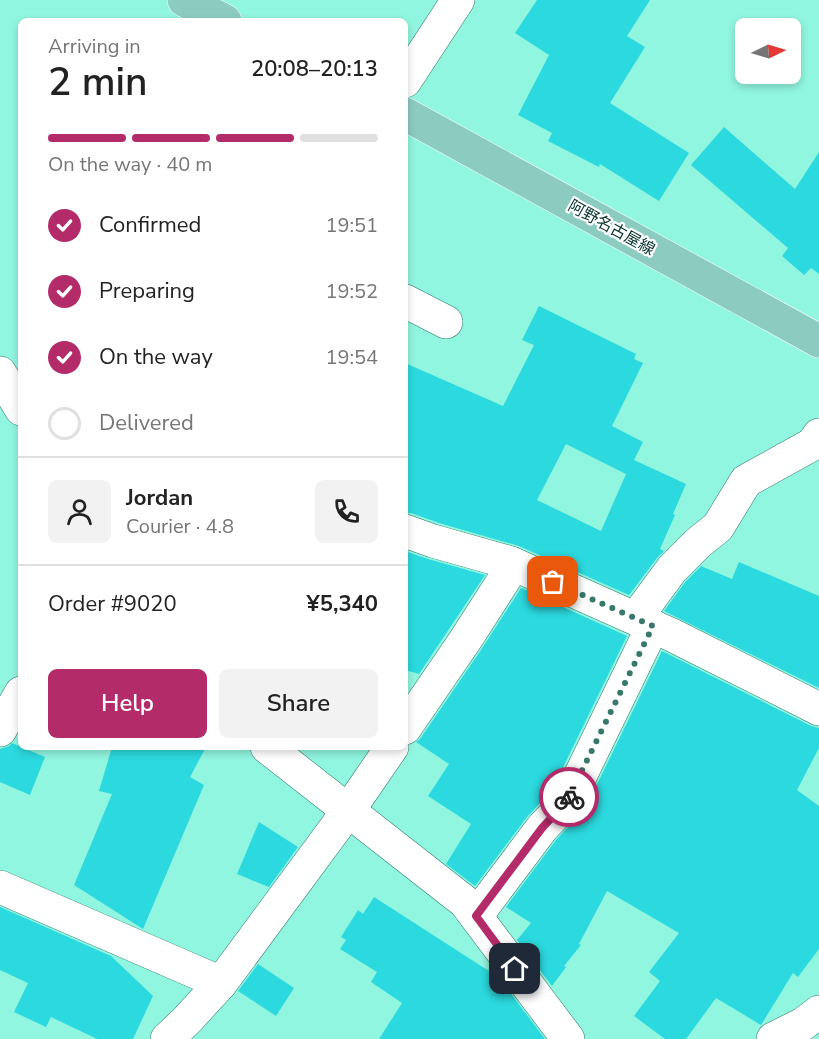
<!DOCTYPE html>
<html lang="en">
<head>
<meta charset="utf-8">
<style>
	:root { --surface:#fff; --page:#f2f2f2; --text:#222; --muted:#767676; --line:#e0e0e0; --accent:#b42b6a }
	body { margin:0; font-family:"Nunito Sans","Noto Sans JP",sans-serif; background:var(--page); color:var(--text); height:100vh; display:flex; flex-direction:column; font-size:22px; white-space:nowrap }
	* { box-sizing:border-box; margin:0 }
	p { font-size:20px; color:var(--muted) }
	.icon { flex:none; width:33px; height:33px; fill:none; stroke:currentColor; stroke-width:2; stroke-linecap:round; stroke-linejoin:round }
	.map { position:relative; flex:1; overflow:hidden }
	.panel { position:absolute; left:18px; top:18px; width:390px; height:732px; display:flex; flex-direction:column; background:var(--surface); border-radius:9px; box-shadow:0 3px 9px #0003 }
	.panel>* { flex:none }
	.needle { width:39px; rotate:85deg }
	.tools { position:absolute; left:735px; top:18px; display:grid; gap:12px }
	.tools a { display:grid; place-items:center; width:66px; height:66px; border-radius:9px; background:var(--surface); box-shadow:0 3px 9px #0003; font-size:30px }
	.pin { position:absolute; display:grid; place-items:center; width:51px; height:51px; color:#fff; margin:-26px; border-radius:12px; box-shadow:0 3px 9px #0006 }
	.courier { position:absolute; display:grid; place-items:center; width:60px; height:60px; margin:-30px; border:4px solid #b42b6a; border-radius:50%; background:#fff; color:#222; box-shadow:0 2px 8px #0007 }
	.overview em { font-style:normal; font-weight:600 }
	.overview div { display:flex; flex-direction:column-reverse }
	.overview { display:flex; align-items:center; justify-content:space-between; height:102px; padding:0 30px }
	h1 { font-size:39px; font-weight:600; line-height:45px }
	.bar { display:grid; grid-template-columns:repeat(4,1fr); gap:9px 6px; align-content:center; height:72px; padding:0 30px }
	.bar i { height:8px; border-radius:4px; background:var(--line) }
	.bar .on { background:var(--accent) }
	.bar p { grid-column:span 4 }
	.line { display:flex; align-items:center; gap:15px; padding:0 30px; border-top:2px solid var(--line) }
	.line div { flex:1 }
	.round { display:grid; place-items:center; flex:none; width:63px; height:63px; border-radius:9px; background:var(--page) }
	ol { padding:0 30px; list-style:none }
	li { display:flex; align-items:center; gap:18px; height:66px }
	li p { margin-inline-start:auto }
	li .icon { padding:6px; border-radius:50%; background:var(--accent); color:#fff; stroke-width:4 }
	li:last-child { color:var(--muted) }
	li i { width:33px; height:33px; border:3px solid var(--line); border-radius:50% }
	.button { display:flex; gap:12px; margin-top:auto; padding:12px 30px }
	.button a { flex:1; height:69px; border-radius:9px; background:var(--accent); color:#fff; font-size:24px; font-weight:600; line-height:69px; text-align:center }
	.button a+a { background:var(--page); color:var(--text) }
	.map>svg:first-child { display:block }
	.building { fill:#2cd9de; fill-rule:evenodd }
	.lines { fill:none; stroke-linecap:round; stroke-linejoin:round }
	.minor-casing { stroke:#287969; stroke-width:34 }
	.major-casing { stroke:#fff; stroke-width:34 }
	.minor { stroke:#fff; stroke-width:33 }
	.major { stroke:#8cccc0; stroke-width:33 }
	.done { stroke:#36786b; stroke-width:6; stroke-dasharray:0 10.8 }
	.route { stroke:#b42b6a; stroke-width:8 }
	.labels { text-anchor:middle; stroke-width:4.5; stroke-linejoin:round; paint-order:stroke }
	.street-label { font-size:16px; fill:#05342c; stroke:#fff }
</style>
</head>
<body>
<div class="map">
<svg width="819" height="1039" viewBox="0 0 819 1039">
	<rect width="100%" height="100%" fill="#91f6e0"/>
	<!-- building -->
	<g class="building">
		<path d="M537,0h113l-23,36 18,11 -35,56 79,50 -30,48 -59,-37 -1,3 -51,-26 4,-8 -34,-18 31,-60 -34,-22z"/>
		<path d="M724,127l71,62 24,-37v122l-8,-6 -7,7 -22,-19 6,-8 -97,-83z"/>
		<path d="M539,306l97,48 -2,5 9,4 -31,63 31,16 -9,18 52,24 -13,30 2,1 -15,34 4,2 -7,7 -28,37 -110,-49 -80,-23 -28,-10h-6v-150l98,43 31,-61 -12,-5zM566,444l60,30 -25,57 -64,-31z"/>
		<path d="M405,551l23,8 57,16 -66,99 -14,-4z"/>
		<path d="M739,562l80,34v92l-155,-77 22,-30 15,-15 31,13z"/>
		<path d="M521,588l106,48 -75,154 -25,27 -52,69 -29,-22 25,-40 -43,-28 21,-32 -33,-22 4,-3 61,-89z"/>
		<path d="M662,651l149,75 8,2v20l-22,42 22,16v143l-21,28 -5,-4 -32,52 -45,-27 -30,41h-21l-31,-23 26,-35 -11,-9 30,-39 -72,-42 -28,53 2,1 -17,21 2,1 -14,19 -35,-46 14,-17 -25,-16 50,-67 29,-31z"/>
		<path d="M12,743l33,14 -15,38 -30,-13v-33l9,-3z"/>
		<path d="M112,747h94l-16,30 14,8 -61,144 -69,-44 38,-91 -13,-3z"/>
		<path d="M259,822l39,25 -29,40 -32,-13z"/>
		<path d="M374,897l118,76 2,-2 51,68h-166l23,-36 -31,-21 6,-10 -37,-23 6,-9 -5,-3 17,-27 5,4z"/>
		<path d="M0,907l111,49 42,40 -20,43h-36l-46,-22 -5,10 -32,-15 14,-29 -28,-13z"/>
		<path d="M258,964l36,24 -18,28 -38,-25z"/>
	</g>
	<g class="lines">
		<defs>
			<g id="minor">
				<path d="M405,81l53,-81"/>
				<path d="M405,301l41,21"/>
				<path d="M0,373l21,36"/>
				<path d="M405,531l28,10 78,22 161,72 147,74"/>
				<path d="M636,618l36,-49 26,-26 20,-16 28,-46 67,-37 6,-9"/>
				<path d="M405,728l61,-89 43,-67 2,-9"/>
				<path d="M0,730l21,-37"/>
				<path d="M267,747l198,155 103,137"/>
				<path d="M0,887l221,96"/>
				<path d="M476,916l66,-88 26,-27 85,-175"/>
				<path d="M167,1039l20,-19 34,-37 127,-172 44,-64"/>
				<path d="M773,1039l30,-15 16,-12"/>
			</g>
			<g id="major">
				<path d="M184,0l41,21"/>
				<path d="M405,114l414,227"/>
			</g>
		</defs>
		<!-- minor casing -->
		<use href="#minor" class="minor-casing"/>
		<!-- major casing -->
		<use href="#major" class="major-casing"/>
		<!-- minor -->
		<use href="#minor" class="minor"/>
		<!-- major -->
		<use href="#major" class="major"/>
	</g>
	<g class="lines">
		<!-- done -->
		<path class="done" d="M553,582l100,44 -84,171"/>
		<!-- route -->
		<path class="route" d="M515,969l-39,-53 66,-88 25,-27 2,-4"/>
	</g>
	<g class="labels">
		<!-- street labels -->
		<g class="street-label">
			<text transform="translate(612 227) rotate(29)" y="6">阿野名古屋線</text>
		</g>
	</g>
</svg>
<div class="tools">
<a><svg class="needle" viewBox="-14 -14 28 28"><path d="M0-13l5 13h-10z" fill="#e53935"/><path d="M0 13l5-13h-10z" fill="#767676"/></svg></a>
</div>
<div class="pin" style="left:553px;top:582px;background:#ea580c"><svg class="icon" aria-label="bag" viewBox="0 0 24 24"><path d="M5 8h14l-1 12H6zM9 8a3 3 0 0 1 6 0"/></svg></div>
<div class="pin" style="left:515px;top:969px;background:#1f2937"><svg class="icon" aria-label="home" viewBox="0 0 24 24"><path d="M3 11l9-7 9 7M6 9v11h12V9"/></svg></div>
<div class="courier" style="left:569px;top:797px"><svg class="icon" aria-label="bike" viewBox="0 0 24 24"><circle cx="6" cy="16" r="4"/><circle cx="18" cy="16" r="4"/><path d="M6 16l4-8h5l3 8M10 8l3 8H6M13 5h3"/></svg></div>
<section class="panel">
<div class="overview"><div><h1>2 min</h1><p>Arriving in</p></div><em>20:08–20:13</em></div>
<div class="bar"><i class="on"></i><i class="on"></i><i class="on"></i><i></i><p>On the way · 40 m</p></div>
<ol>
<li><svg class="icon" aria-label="check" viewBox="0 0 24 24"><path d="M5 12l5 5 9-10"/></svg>Confirmed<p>19:51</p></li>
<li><svg class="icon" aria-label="check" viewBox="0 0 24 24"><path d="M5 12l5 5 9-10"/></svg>Preparing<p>19:52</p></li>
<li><svg class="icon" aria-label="check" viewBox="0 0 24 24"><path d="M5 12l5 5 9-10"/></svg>On the way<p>19:54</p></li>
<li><i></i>Delivered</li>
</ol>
<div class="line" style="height:108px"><a class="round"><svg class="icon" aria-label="person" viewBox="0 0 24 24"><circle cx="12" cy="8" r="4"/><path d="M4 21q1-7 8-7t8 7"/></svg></a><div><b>Jordan</b><p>Courier · 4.8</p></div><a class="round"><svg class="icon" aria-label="phone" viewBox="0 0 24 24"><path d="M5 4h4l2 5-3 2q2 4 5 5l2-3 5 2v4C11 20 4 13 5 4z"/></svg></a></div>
<div class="line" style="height:78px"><div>Order #9020</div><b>¥5,340</b></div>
<div class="button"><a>Help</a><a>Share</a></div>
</section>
</div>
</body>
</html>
